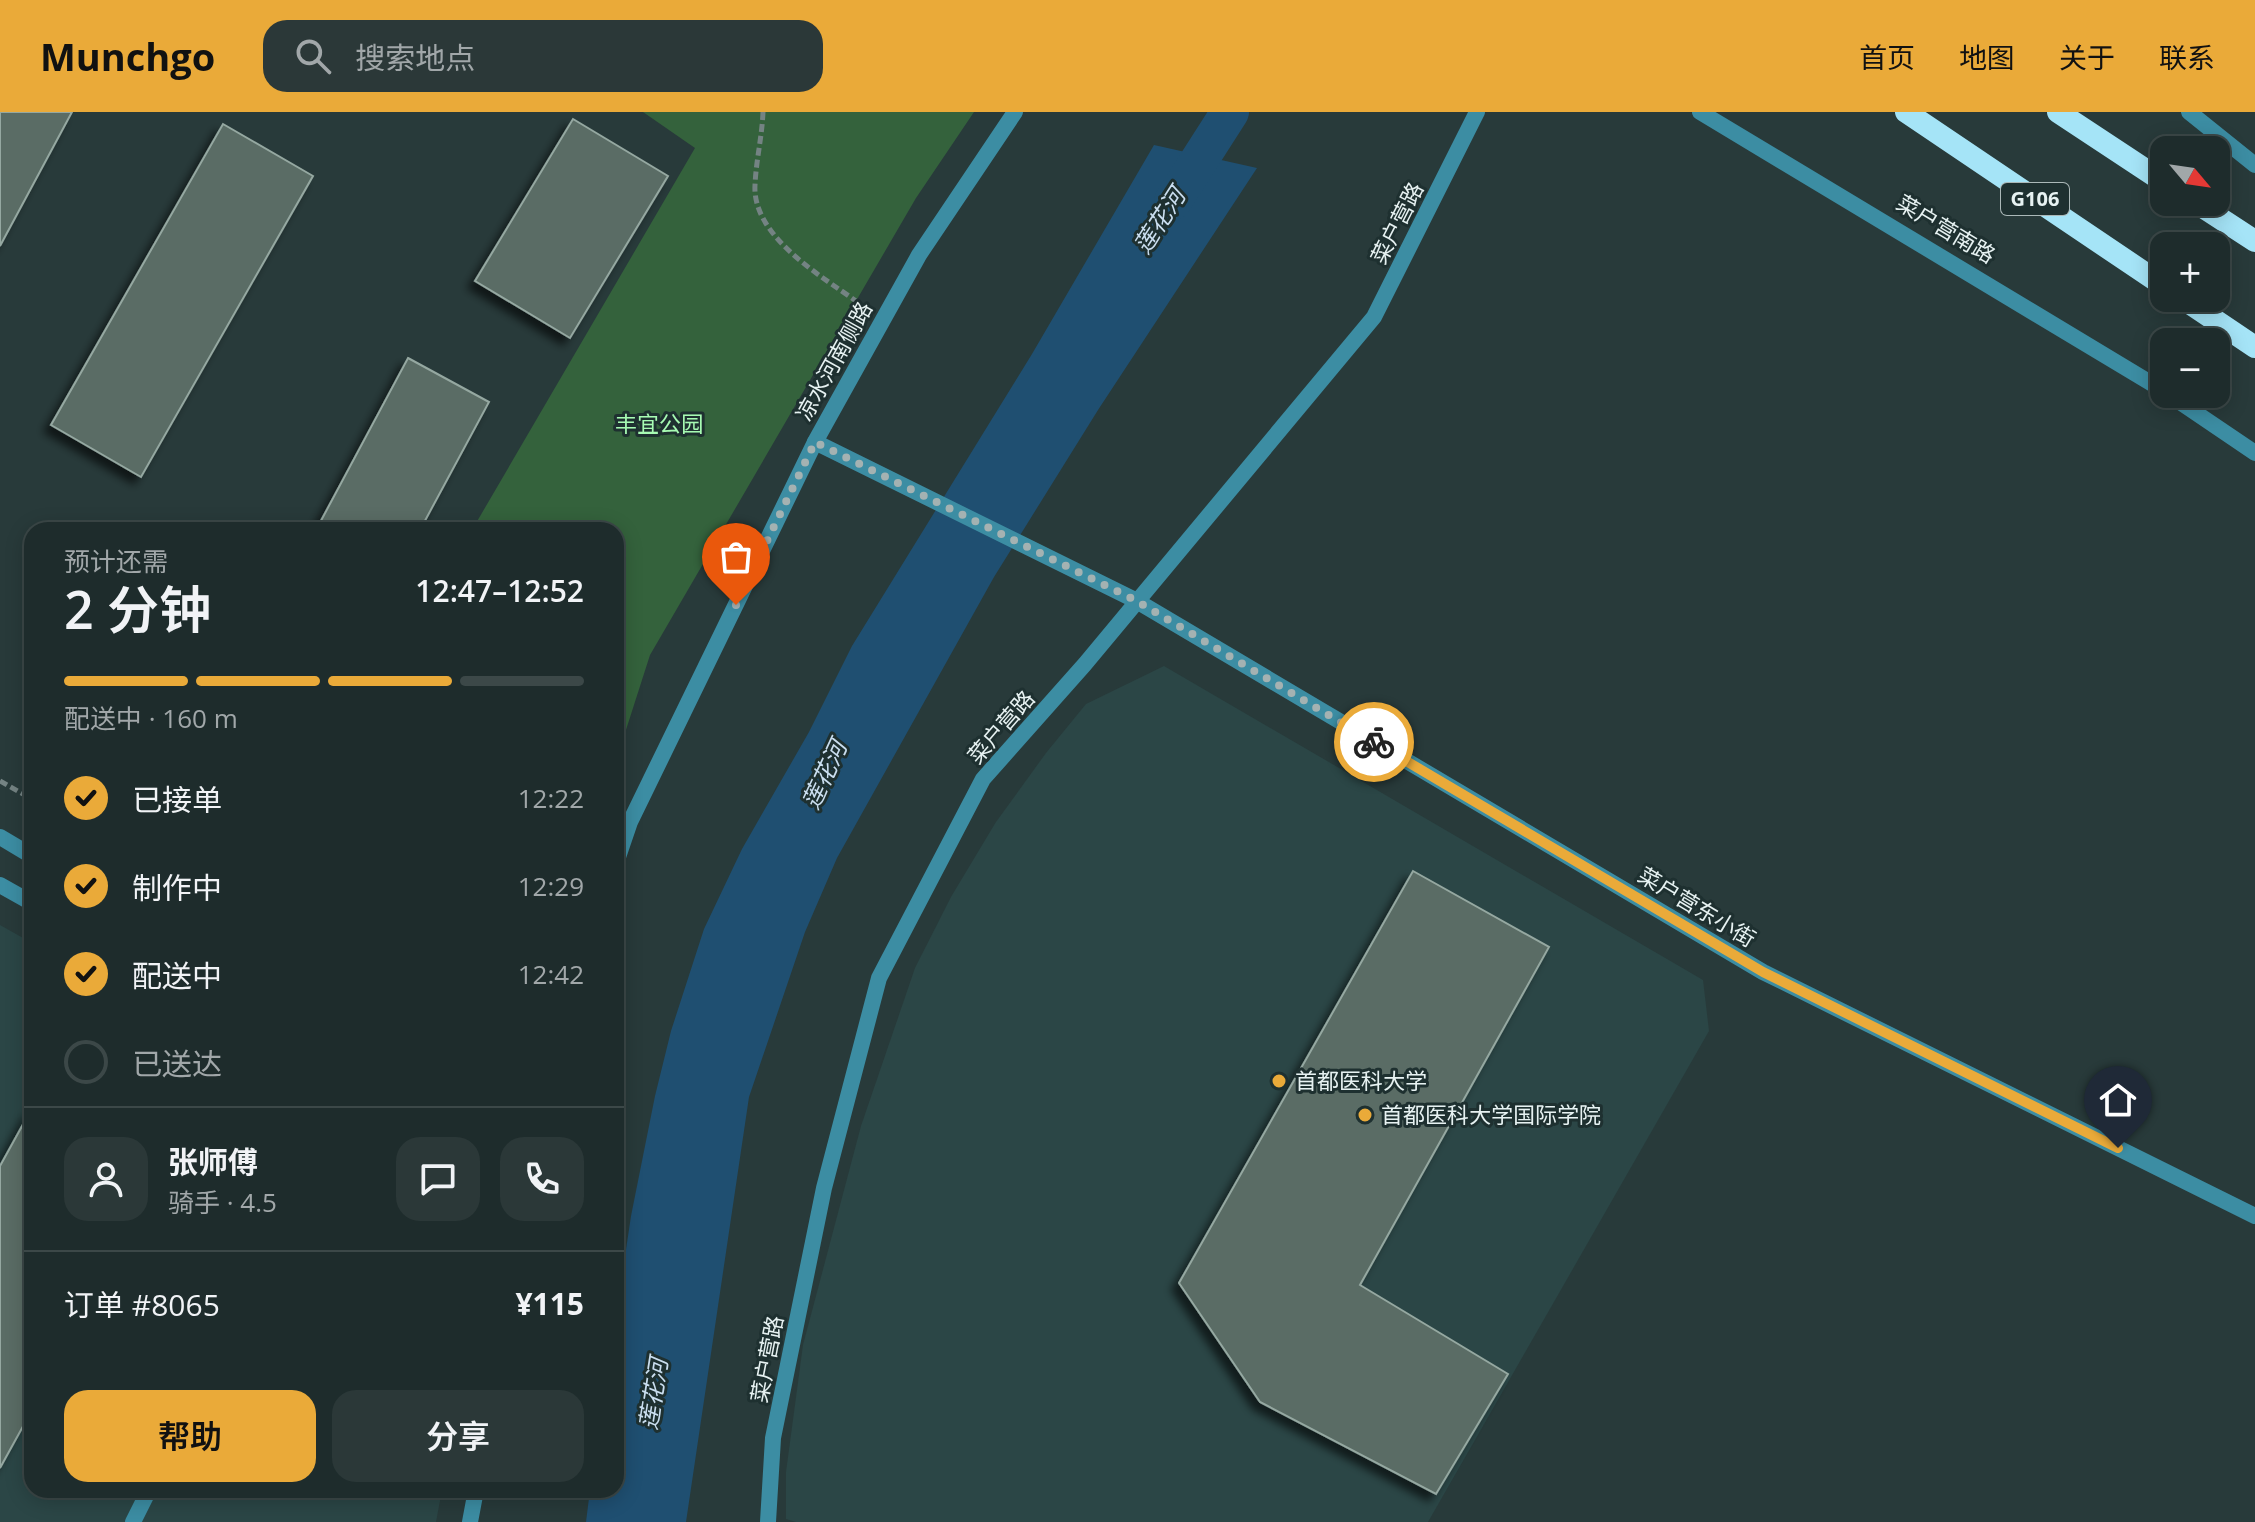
<!DOCTYPE html>
<html lang="zh">
<head>
<meta charset="utf-8">
<style>
	:root { --surface:#1e2c2c; --page:#2b3838; --text:#f1f3f6; --muted:#a1a7a9; --line:#3c4848; --accent:#eaaa39 }
	body { margin:0; font-family:"Open Sans","Noto Sans SC",sans-serif; background:var(--page); color:var(--text); height:100vh; display:flex; flex-direction:column; font-size:30px; white-space:nowrap }
	* { box-sizing:border-box; margin:0 }
	p { font-size:26px; color:var(--muted) }
	.icon { flex:none; width:44px; height:44px; fill:none; stroke:currentColor; stroke-width:2; stroke-linecap:round; stroke-linejoin:round }
	.map { position:relative; flex:1; overflow:hidden }
	.panel { position:absolute; left:24px; top:410px; width:600px; height:976px; display:flex; flex-direction:column; background:var(--surface); border-radius:24px; box-shadow:0 4px 20px #0003,0 0 0 2px var(--line) }
	.panel>* { flex:none }
	.needle { width:52px; rotate:119deg }
	.tools { position:absolute; left:2150px; top:24px; display:grid; gap:16px }
	.tools a { display:grid; place-items:center; width:80px; height:80px; border-radius:16px; background:var(--surface); box-shadow:0 4px 20px #0003,0 0 0 2px var(--line); font-size:40px }
	.pin { position:absolute; display:grid; place-items:center; width:68px; height:68px; color:#fff; margin:-82px -34px; border-radius:50% 50% 50% 0; rotate:-45deg; box-shadow:0 0 8px #0007 }
	.pin .icon { rotate:45deg }
	.courier { position:absolute; display:grid; place-items:center; width:80px; height:80px; margin:-40px; border:6px solid #eaaa39; border-radius:50%; background:#fff; color:#222; box-shadow:0 2px 10px #0007 }
	.headline em { font-style:normal; font-weight:600 }
	.headline div { display:flex; flex-direction:column-reverse }
	.headline { display:flex; align-items:center; justify-content:space-between; height:136px; padding:0 40px }
	h1 { font-size:52px; font-weight:600; line-height:60px }
	.bar { display:grid; grid-template-columns:repeat(4,1fr); gap:12px 8px; align-content:center; height:96px; padding:0 40px }
	.bar i { height:10px; border-radius:6px; background:var(--line) }
	.bar .on { background:var(--accent) }
	.bar p { grid-column:span 4 }
	.line { display:flex; align-items:center; gap:20px; padding:0 40px; border-top:2px solid var(--line) }
	.line div { flex:1 }
	.round { display:grid; place-items:center; flex:none; width:84px; height:84px; border-radius:24px; background:var(--page) }
	ol { padding:0 40px; list-style:none }
	li { display:flex; align-items:center; gap:24px; height:88px }
	li p { margin-inline-start:auto }
	li .icon { padding:8px; border-radius:50%; background:var(--accent); color:#111; stroke-width:4 }
	li:last-child { color:var(--muted) }
	li i { width:44px; height:44px; border:4px solid var(--line); border-radius:50% }
	.primary-button { display:flex; gap:16px; margin-top:auto; padding:16px 40px }
	.primary-button a { flex:1; height:92px; border-radius:24px; background:var(--accent); color:#111; font-size:32px; font-weight:600; line-height:92px; text-align:center }
	.primary-button a+a { background:var(--page); color:var(--text) }
	header { display:flex; align-items:center; gap:48px; box-sizing:border-box; height:112px; padding:0 40px; background:var(--accent); color:#111 }
	header strong { font-size:38px }
	nav { display:flex; gap:44px; margin-inline-start:auto; font-size:28px }
	.search { width:560px; height:72px; background:var(--page); display:flex; align-items:center; gap:20px; box-sizing:border-box; padding:0 28px; border-radius:24px; color:var(--muted); font-size:30px }
	.map>svg:first-child { display:block }
	.built { fill:#2b4646 }
	.green { fill:#34623c }
	.water { fill:#1f4f71 }
	.lines { fill:none; stroke-linecap:round; stroke-linejoin:round }
	.canal { stroke:#1f4f71; stroke-width:38 }
	.building { fill:#5a6c65; stroke:#95a8a1; stroke-width:2; filter:url(#shadow) }
	.path { stroke:#748383; stroke-width:5; stroke-dasharray:8 4; stroke-linecap:butt }
	.service { stroke:#3c8da3; stroke-width:16 }
	.minor { stroke:#3c8da3; stroke-width:16 }
	.tertiary { stroke:#3c8da3; stroke-width:16 }
	.trunk { stroke:#a5e4f7; stroke-width:22 }
	.done { stroke:#a4b2b2; stroke-width:8; stroke-dasharray:0 14.4 }
	.route { stroke:#eaaa39; stroke-width:10 }
	.poi-dot { fill:#eaaa39; stroke:#1e3030; stroke-width:3 }
	.labels { text-anchor:middle; stroke-width:6; stroke-linejoin:round; paint-order:stroke }
	.shield { fill:#1e3030; stroke:#abb8b8; stroke-width:2 }
	.shield-label { font-size:20px; font-weight:bold; fill:#e7f2f2 }
	.street-label { font-size:22px; fill:#e7f2f2; stroke:#1e3030 }
	.park-label { font-size:22px; fill:#a7fbb3; stroke:#1e3030 }
	.poi-label { font-size:22px; fill:#e7f2f2; stroke:#1e3030; text-anchor:start }
	.water-label { font-size:24px; font-style:italic; fill:#cadeef; stroke:#1e3030 }
</style>
</head>
<body>
<header>
<strong>Munchgo</strong>
<div class="search"><svg class="icon" aria-label="search" viewBox="0 0 24 24"><circle cx="10" cy="10" r="6"/><path d="M15 15l6 6"/></svg>搜索地点</div>
<nav><a>首页</a><a>地图</a><a>关于</a><a>联系</a></nav>
</header>
<div class="map">
<svg width="2255" height="1410" viewBox="0 0 2255 1410">
	<defs>
		<filter id="shadow"><feDropShadow dx="-7" dy="7" stdDeviation="4" flood-color="#0009"/></filter>
	</defs>
	<rect width="100%" height="100%" fill="#283a3a"/>
	<!-- built -->
	<g class="built">
		<path d="M1164,554l539,314 6,51 -281,491h-632l-10,-3v-47l17,-127 58,-219 54,-158 36,-71 45,-75 50,-69 40,-49z"/>
		<path d="M0,813l32,18v547h410l-6,32h-436z"/>
	</g>
	<!-- green -->
	<path class="green" d="M643,0h331l-58,86 -266,457 -34,106v-231h-144l223,-382z"/>
	<!-- water -->
	<path class="water" d="M1154,33l103,23 -159,242 -104,167 -157,281 -32,74 -56,165 -63,425h-100l4,-32h26v-173l15,-101 24,-120 16,-65 33,-102 38,-80 67,-117 43,-86 180,-292z"/>
	<g class="lines">
		<!-- canal -->
		<path class="canal" d="M1173,89l57,-89"/>
	</g>
	<!-- building -->
	<g class="building">
		<path d="M0,0h72l-72,134z"/>
		<path d="M573,7l95,57 -98,162 -95,-57z"/>
		<path d="M223,12l90,52 -172,301 -90,-52z"/>
		<path d="M408,246l81,44 -69,128h-104z"/>
		<path d="M1413,759l136,76 -189,338 148,89 -72,120 -176,-92 -81,-119z"/>
		<path d="M32,996v302l-32,58v-302z"/>
	</g>
	<g class="lines">
		<!-- path -->
		<g class="path">
			<path d="M763,0c-1,25 -7,49 -8,73 -3,51 66,91 101,116"/>
			<path d="M0,669l32,18"/>
		</g>
		<!-- service -->
		<path class="service" d="M133,1410l16,-32"/>
		<!-- minor -->
		<g class="minor">
			<path d="M815,330l320,158 628,372 492,244"/>
			<path d="M616,751l14,-41 185,-380 104,-187 96,-143"/>
			<path d="M470,1410l6,-32"/>
			<path d="M768,1410l5,-84 51,-250 55,-210 104,-199 102,-115 289,-347 103,-205"/>
		</g>
		<!-- tertiary -->
		<g class="tertiary">
			<path d="M1700,0l464,279"/>
			<path d="M2189,0l66,53"/>
			<path d="M2168,282l87,59"/>
			<path d="M0,725l32,19"/>
			<path d="M0,773l32,18"/>
		</g>
		<!-- trunk -->
		<g class="trunk">
			<path d="M1906,0l258,174"/>
			<path d="M2058,0l106,70"/>
			<path d="M2195,90l60,39"/>
			<path d="M2182,186l73,49"/>
		</g>
	</g>
	<g class="lines">
		<!-- done -->
		<path class="done" d="M736,493l79,-163 320,158 239,142"/>
		<!-- route -->
		<path class="route" d="M1374,630l389,230 355,176"/>
	</g>
	<!-- markers -->
	<g class="poi-dot">
		<circle cx="1279" cy="969" r="8"/>
		<circle cx="1365" cy="1003" r="8"/>
	</g>
	<g class="labels">
		<!-- shield labels -->
		<rect class="shield" x="2001" y="71" width="68" height="32" rx="6"/>
		<g class="shield-label">
			<text x="2035" y="94">G106</text>
		</g>
		<!-- street labels -->
		<g class="street-label">
			<text transform="translate(1397 111) rotate(-63)" y="8">菜户营路</text>
			<text transform="translate(1946 117) rotate(31)" y="8">菜户营南路</text>
			<text transform="translate(834 249) rotate(-61)" y="8">凉水河南侧路</text>
			<text transform="translate(1001 615) rotate(-49)" y="8">菜户营路</text>
			<text transform="translate(1697 795) rotate(31)" y="8">菜户营东小街</text>
			<text transform="translate(767 1247) rotate(-79)" y="8">菜户营路</text>
		</g>
		<!-- park labels -->
		<g class="park-label">
			<text x="659" y="320">丰宜公园</text>
		</g>
		<!-- poi labels -->
		<g class="poi-label">
			<text x="1295" y="977">首都医科大学</text>
			<text x="1381" y="1011">首都医科大学国际学院</text>
		</g>
		<!-- water labels -->
		<g class="water-label">
			<text transform="translate(1160 109) rotate(-57)" y="8">莲花河</text>
			<text transform="translate(825 663) rotate(-65)" y="8">莲花河</text>
			<text transform="translate(654 1282) rotate(-81)" y="8">莲花河</text>
		</g>
	</g>
</svg>
<div class="tools">
<a><svg class="needle" viewBox="-14 -14 28 28"><path d="M0-13l5 13h-10z" fill="#e53935"/><path d="M0 13l5-13h-10z" fill="#a1a7a9"/></svg></a>
<a>+</a>
<a>−</a>
</div>
<div class="pin" style="left:736px;top:493px;background:#ea580c"><svg class="icon" aria-label="bag" viewBox="0 0 24 24"><path d="M5 8h14l-1 12H6zM9 8a3 3 0 0 1 6 0"/></svg></div>
<div class="pin" style="left:2118px;top:1036px;background:#1f2937"><svg class="icon" aria-label="home" viewBox="0 0 24 24"><path d="M3 11l9-7 9 7M6 9v11h12V9"/></svg></div>
<div class="courier" style="left:1374px;top:630px"><svg class="icon" aria-label="bike" viewBox="0 0 24 24"><circle cx="6" cy="16" r="4"/><circle cx="18" cy="16" r="4"/><path d="M6 16l4-8h5l3 8M10 8l3 8H6M13 5h3"/></svg></div>
<section class="panel">
<div class="headline"><div><h1>2 分钟</h1><p>预计还需</p></div><em>12:47–12:52</em></div>
<div class="bar"><i class="on"></i><i class="on"></i><i class="on"></i><i></i><p>配送中 · 160 m</p></div>
<ol>
<li><svg class="icon" aria-label="check" viewBox="0 0 24 24"><path d="M5 12l5 5 9-10"/></svg>已接单<p>12:22</p></li>
<li><svg class="icon" aria-label="check" viewBox="0 0 24 24"><path d="M5 12l5 5 9-10"/></svg>制作中<p>12:29</p></li>
<li><svg class="icon" aria-label="check" viewBox="0 0 24 24"><path d="M5 12l5 5 9-10"/></svg>配送中<p>12:42</p></li>
<li><i></i>已送达</li>
</ol>
<div class="line" style="height:144px"><a class="round"><svg class="icon" aria-label="person" viewBox="0 0 24 24"><circle cx="12" cy="8" r="4"/><path d="M4 21q1-7 8-7t8 7"/></svg></a><div><b>张师傅</b><p>骑手 · 4.5</p></div><a class="round"><svg class="icon" aria-label="chat" viewBox="0 0 24 24"><path d="M4 5h16v11H9l-5 4z"/></svg></a><a class="round"><svg class="icon" aria-label="phone" viewBox="0 0 24 24"><path d="M5 4h4l2 5-3 2q2 4 5 5l2-3 5 2v4C11 20 4 13 5 4z"/></svg></a></div>
<div class="line" style="height:104px"><div>订单 #8065</div><b>¥115</b></div>
<div class="primary-button"><a>帮助</a><a>分享</a></div>
</section>
</div>
</body>
</html>
